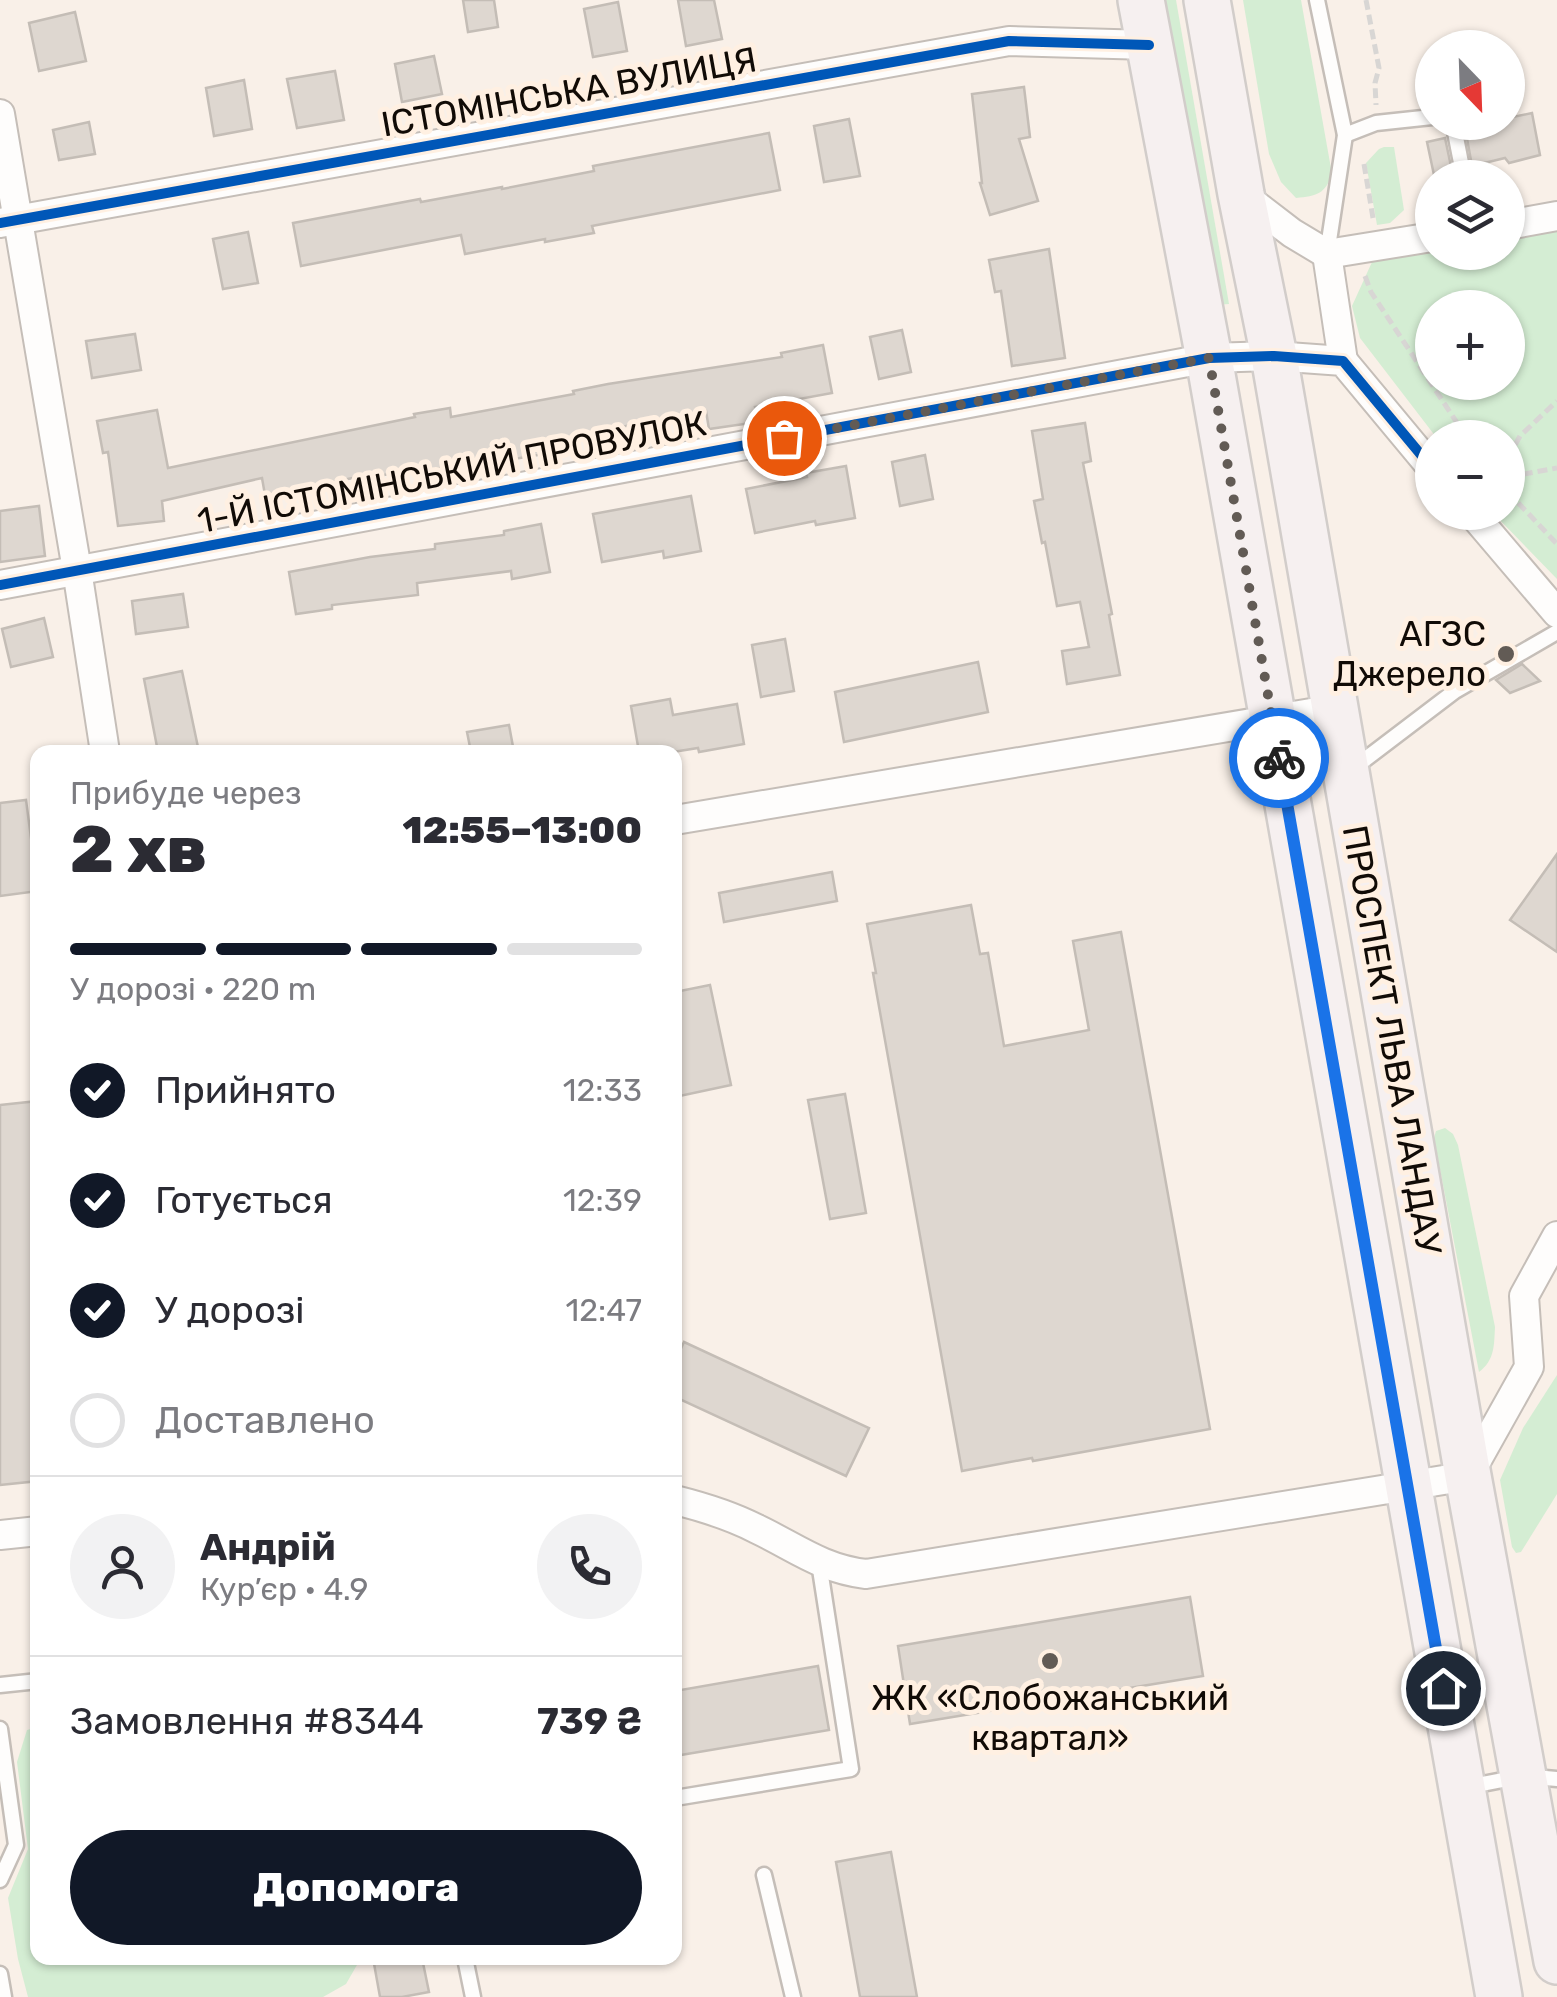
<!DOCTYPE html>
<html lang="uk">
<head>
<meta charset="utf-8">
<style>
	:root { --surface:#fff; --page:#f2f2f3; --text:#2b2b33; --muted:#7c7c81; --line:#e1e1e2; --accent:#111827 }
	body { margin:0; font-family:Rubik,sans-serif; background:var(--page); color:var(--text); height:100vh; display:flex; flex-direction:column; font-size:38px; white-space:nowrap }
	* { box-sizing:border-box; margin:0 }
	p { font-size:32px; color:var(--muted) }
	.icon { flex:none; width:55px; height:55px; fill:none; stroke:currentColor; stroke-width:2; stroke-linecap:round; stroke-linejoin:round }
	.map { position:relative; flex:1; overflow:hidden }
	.side { position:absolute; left:30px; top:745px; width:652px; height:1220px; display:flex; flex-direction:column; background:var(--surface); border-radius:20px; box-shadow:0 2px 8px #0004 }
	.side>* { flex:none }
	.needle { width:65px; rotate:157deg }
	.controls { position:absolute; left:1415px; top:30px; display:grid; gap:20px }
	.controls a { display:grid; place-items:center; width:110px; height:110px; border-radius:50%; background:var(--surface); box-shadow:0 2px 8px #0004; font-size:50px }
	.pin { position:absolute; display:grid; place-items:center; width:85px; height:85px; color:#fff; margin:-42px; border:5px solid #fff; border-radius:50%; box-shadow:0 2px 10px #0007 }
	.courier { position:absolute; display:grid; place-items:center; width:100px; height:100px; margin:-50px; border:8px solid #1a73e8; border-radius:50%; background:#fff; color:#222; box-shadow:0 2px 12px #0007 }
	.headline em { font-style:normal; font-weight:800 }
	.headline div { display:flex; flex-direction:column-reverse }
	.headline { display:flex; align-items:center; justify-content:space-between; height:170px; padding:0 40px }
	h1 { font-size:65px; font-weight:800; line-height:75px }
	.bar { display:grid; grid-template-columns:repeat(4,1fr); gap:15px 10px; align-content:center; height:120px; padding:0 40px }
	.bar i { height:12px; border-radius:8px; background:var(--line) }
	.bar .selected { background:var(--accent) }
	.bar p { grid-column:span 4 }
	.line { display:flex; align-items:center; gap:25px; padding:0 40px; border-top:2px solid var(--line) }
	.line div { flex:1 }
	.round { display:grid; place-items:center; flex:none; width:105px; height:105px; border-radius:52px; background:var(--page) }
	ol { padding:0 40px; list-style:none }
	li { display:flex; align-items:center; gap:30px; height:110px }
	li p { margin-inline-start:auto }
	li .icon { padding:10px; border-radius:50%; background:var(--accent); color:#fff; stroke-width:4 }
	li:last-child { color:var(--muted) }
	li i { width:55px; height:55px; border:5px solid var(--line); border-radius:50% }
	.action { display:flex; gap:20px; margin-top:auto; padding:20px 40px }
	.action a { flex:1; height:115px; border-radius:60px; background:var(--accent); color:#fff; font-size:40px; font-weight:800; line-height:115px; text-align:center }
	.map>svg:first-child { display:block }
	.green { fill:#d4edd3; fill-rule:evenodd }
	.building { fill:#ded7d0; stroke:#c4bdb6; stroke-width:2.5 }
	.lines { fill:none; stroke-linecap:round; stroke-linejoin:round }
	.lane-casing { stroke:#c5beb8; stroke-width:19 }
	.street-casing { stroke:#c5beb8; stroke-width:32 }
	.primary-casing { stroke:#d2cdca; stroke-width:50 }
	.path { stroke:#d8d6d4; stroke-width:5; stroke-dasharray:10 5; stroke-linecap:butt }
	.lane { stroke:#fefdfc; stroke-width:14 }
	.street { stroke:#fefdfc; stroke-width:28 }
	.primary { stroke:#f6f0f0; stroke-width:45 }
	.cycleway-casing { stroke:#fff0e2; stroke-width:16 }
	.cycleway { stroke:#0057b8; stroke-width:10 }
	.done { stroke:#625b55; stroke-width:10; stroke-dasharray:0 18 }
	.route { stroke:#1a73e8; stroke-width:12 }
	.poi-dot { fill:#625b55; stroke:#fff0e2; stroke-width:4 }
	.labels { text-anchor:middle; stroke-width:10; stroke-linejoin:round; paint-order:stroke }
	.street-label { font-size:35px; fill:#110b06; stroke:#fff0e2 }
	.poi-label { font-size:35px; fill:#110b06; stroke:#fff0e2; text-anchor:end }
</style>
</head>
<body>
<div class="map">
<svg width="1557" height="1997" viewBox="0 0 1557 1997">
	<rect width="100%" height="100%" fill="#f9f0e8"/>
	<!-- green -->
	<g class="green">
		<path d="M1159,0h17l53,304 -14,1z"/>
		<path d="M1243,0h58l31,174c-7,20 -15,22 -36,24l-15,-16 -12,-28z"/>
		<path d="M1384,147h10l10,63 -14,13 -13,2 -11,-62 13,-14z"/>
		<path d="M1557,228v351l-64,-66 15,-1v-74l-72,-1 -76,-99 -8,-32 20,-44 60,-11 76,1v-15zM1432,308h76v74h-76z"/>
		<path d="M1445,1128l8,6 5,11 37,182c-1,18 0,33 -16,45l-45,-234 2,-7z"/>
		<path d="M1557,1375v119l-36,58 -5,1 -4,-6 -12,-67 23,-52z"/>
		<path d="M37,1727l1,231h323l-15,26 -23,13h-295l-10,-38 -10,-61 20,-49 -11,-87 10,-32z"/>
	</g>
	<!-- building -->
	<g class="building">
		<path d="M463,0h31l4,27 -30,5z"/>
		<path d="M678,0h36l8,39 -36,7z"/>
		<path d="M618,2l9,49 -34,6 -9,-48z"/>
		<path d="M75,12l11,49 -47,10 -10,-48z"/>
		<path d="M434,56l8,38 -40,8 -7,-38z"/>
		<path d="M335,71l9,49 -47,8 -10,-49z"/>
		<path d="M244,80l8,49 -38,7 -8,-48z"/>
		<path d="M1024,87l6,50 -11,2 19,62 -48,14 -10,-32h2l-10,-89z"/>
		<path d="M1532,113l8,42 -31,8 -4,-5 -33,8 -6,-33 29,-7 2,-4h11v-4z"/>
		<path d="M849,119l11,57 -36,6 -10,-56z"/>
		<path d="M89,122l6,32 -36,6 -6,-30z"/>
		<path d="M769,133l11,57 -188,36 2,7 -49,9v-3l-80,15 -4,-19 -160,31 -8,-43 127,-24 1,3 81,-15v2l92,-18 -1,-5z"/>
		<path d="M1445,138l7,33 -18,4 -7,-33z"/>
		<path d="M248,232l10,51 -35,6 -10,-50z"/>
		<path d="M1049,249l16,109 -53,8 -11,-75 -6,1 -6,-32z"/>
		<path d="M902,330l9,42 -32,7 -9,-42z"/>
		<path d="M135,334l6,36 -49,8 -6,-37z"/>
		<path d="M823,345l9,48 -77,14 3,15 -49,7 -3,-18 -90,17 1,4 -63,12 2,8 -60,10v-4l-72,13v-4l-70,14 -1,-3 -88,17 -3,-17 -100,23 2,20 -46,5 -10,-74 -5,1 -6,-32 60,-11 11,58 247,-51 -1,-3 36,-6 1,9 123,-23 -1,-3 35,-7 174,-27 -1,-4z"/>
		<path d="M1085,423l6,38 -8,2 29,151 -3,1 11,60 -53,9 -5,-33 27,-4 -9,-45 -23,4 -12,-64 -3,1 -8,-42 9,-2 -11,-68z"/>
		<path d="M925,455l8,44 -33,7 -8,-44z"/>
		<path d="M846,466l9,52 -39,7 -1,-4 -60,12 -9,-44 61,-12 -1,-4z"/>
		<path d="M691,496l10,55 -37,7 -1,-7 -61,11 -9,-48z"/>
		<path d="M39,506l6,50 -45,6v-51z"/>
		<path d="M541,524l9,48 -38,7 -1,-8 -94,12 1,12 -86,10v4l-36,5 -7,-42 81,-15 65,-8v-5l69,-9v-4z"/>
		<path d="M183,594l5,33 -52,7 -4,-33z"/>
		<path d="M44,618l9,39 -42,10 -9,-38z"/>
		<path d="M785,639l9,52 -33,6 -9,-52z"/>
		<path d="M978,662l10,50 -144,30 -9,-50z"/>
		<path d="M1522,664l18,17 -30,12 -14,-13z"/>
		<path d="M182,671l17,81h-41l-14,-73z"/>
		<path d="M670,699l3,16 64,-11 7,40 -45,8 -1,-4 -25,4h-34l-8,-46z"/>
		<path d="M509,725l5,27h-43l-4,-20z"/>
		<path d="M26,800l12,91 -38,5v-93z"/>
		<path d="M1557,854v98l-47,-32z"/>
		<path d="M832,872l5,29 -113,21 -5,-29z"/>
		<path d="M971,905l9,49 8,-1 16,93 85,-16 -16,-89 48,-9 89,497 -177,32 -1,-3 -70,13 -89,-498h3l-9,-49z"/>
		<path d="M710,985l21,100 -56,12v-105z"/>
		<path d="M845,1094l21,119 -36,6 -22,-119z"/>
		<path d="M38,1101v380l-38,4v-380z"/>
		<path d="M684,1342l185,86 -23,48 -171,-79v-36z"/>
		<path d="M1190,1597l13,79 -293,48 -12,-78z"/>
		<path d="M818,1666l11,64 -154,26v-65z"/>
		<path d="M891,1852l26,145h-57l-24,-135z"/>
		<path d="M373,1958h49l7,34 -27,5h-22z"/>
	</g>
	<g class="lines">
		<defs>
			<g id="lane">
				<path d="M1317,0l28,135 -18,119"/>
				<path d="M1453,122l11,56"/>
				<path d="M1345,135l31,-12 56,-6"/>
				<path d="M1355,767l100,-76 102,-59"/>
				<path d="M0,1685l38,-4"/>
				<path d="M0,1729l16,116 -16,35"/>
				<path d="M1467,1787l56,-11 34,3"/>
				<path d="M675,1798l176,-29 -32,-206"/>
				<path d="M764,1875l29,122"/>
				<path d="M465,1958l8,39"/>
				<path d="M0,1974l4,23"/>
			</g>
			<g id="street">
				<path d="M0,114l77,456 28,182"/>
				<path d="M1241,194l51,39 35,21 105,-17"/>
				<path d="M0,223l1009,-182 140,4"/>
				<path d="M1508,225l49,-9"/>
				<path d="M1327,254l16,107"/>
				<path d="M1471,512l86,101"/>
				<path d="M0,585l1209,-227 65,-2 69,5 89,107"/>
				<path d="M675,820l660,-111"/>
				<path d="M675,1500c28,7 57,16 82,29 38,18 65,40 109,45l602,-98 61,-109 -5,-71 33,-60"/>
				<path d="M0,1535l38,-4"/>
			</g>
			<g id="primary">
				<path d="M1141,0l68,358 290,1639"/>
				<path d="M1207,0l34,194 33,162 194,1120 89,485"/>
			</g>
		</defs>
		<!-- lane casing -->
		<use href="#lane" class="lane-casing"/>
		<!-- street casing -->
		<use href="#street" class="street-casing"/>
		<!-- primary casing -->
		<use href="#primary" class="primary-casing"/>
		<!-- path -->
		<g class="path">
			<path d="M1366,0l13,68 -4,15 1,22"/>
			<path d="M1364,164l9,54"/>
			<path d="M1365,276l6,16 96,146"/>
			<path d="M1508,458l12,-22 37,-35"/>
			<path d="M1508,477l49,-9"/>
			<path d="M1508,492l49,52"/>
		</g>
		<!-- lane -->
		<use href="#lane" class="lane"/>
		<!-- street -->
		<use href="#street" class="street"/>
		<!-- primary -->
		<use href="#primary" class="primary"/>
		<defs>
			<g id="cycleway">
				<path d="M0,223l1009,-182 140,4"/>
				<path d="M0,585l1209,-227 65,-2 69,5 89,107"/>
			</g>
		</defs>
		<!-- cycleway casing -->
		<use href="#cycleway" class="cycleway-casing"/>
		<!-- cycleway -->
		<use href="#cycleway" class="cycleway"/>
	</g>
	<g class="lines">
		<!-- done -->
		<path class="done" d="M784,438l425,-80 70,400"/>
		<!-- route -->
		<path class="route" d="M1279,758l164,930"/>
	</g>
	<!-- markers -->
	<g class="poi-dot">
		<circle cx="1506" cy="654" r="10"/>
		<circle cx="1050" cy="1661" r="10"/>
	</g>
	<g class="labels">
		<!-- street labels -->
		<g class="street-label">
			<text transform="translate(569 92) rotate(-10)" y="12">ІСТОМІНСЬКА ВУЛИЦЯ</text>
			<text transform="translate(452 472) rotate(-11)" y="12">1-Й ІСТОМІНСЬКИЙ ПРОВУЛОК</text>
			<text transform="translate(1392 1040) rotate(80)" y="12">ПРОСПЕКТ ЛЬВА ЛАНДАУ</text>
		</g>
		<!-- poi labels -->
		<g class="poi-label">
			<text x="1486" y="646">АГЗС<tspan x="1486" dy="40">Джерело</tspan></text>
			<text x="1050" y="1710" text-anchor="middle">ЖК «Слобожанський<tspan x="1050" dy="40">квартал»</tspan></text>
		</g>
	</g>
</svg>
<div class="controls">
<a><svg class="needle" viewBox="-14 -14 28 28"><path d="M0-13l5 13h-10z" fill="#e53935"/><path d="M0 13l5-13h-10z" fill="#7c7c81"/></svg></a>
<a><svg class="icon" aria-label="layers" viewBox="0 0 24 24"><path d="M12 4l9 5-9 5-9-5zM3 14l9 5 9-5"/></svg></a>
<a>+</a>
<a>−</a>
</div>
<div class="pin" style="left:784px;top:438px;background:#ea580c"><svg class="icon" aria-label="bag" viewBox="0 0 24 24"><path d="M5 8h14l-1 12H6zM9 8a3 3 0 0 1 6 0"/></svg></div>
<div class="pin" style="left:1443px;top:1688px;background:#1f2937"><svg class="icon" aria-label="home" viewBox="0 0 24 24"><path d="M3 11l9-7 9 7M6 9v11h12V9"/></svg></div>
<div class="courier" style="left:1279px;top:758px"><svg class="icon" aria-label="bike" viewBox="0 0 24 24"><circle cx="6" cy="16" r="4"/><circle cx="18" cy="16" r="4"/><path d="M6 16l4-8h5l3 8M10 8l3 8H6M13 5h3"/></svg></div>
<section class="side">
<div class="headline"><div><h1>2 хв</h1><p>Прибуде через</p></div><em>12:55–13:00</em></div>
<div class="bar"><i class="selected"></i><i class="selected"></i><i class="selected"></i><i></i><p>У дорозі · 220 m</p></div>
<ol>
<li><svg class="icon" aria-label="check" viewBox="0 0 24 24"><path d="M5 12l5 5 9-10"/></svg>Прийнято<p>12:33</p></li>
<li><svg class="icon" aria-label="check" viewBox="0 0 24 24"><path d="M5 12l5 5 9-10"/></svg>Готується<p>12:39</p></li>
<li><svg class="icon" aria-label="check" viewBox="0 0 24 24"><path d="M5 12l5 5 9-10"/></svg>У дорозі<p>12:47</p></li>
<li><i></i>Доставлено</li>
</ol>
<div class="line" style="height:180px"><a class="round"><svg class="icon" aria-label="person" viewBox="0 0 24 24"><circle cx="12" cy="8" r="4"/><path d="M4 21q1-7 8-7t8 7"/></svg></a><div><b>Андрій</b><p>Кур’єр · 4.9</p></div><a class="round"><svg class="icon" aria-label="phone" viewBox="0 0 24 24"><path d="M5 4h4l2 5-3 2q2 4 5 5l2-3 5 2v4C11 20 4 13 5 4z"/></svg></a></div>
<div class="line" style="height:130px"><div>Замовлення #8344</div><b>739 ₴</b></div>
<div class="action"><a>Допомога</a></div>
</section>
</div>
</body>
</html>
